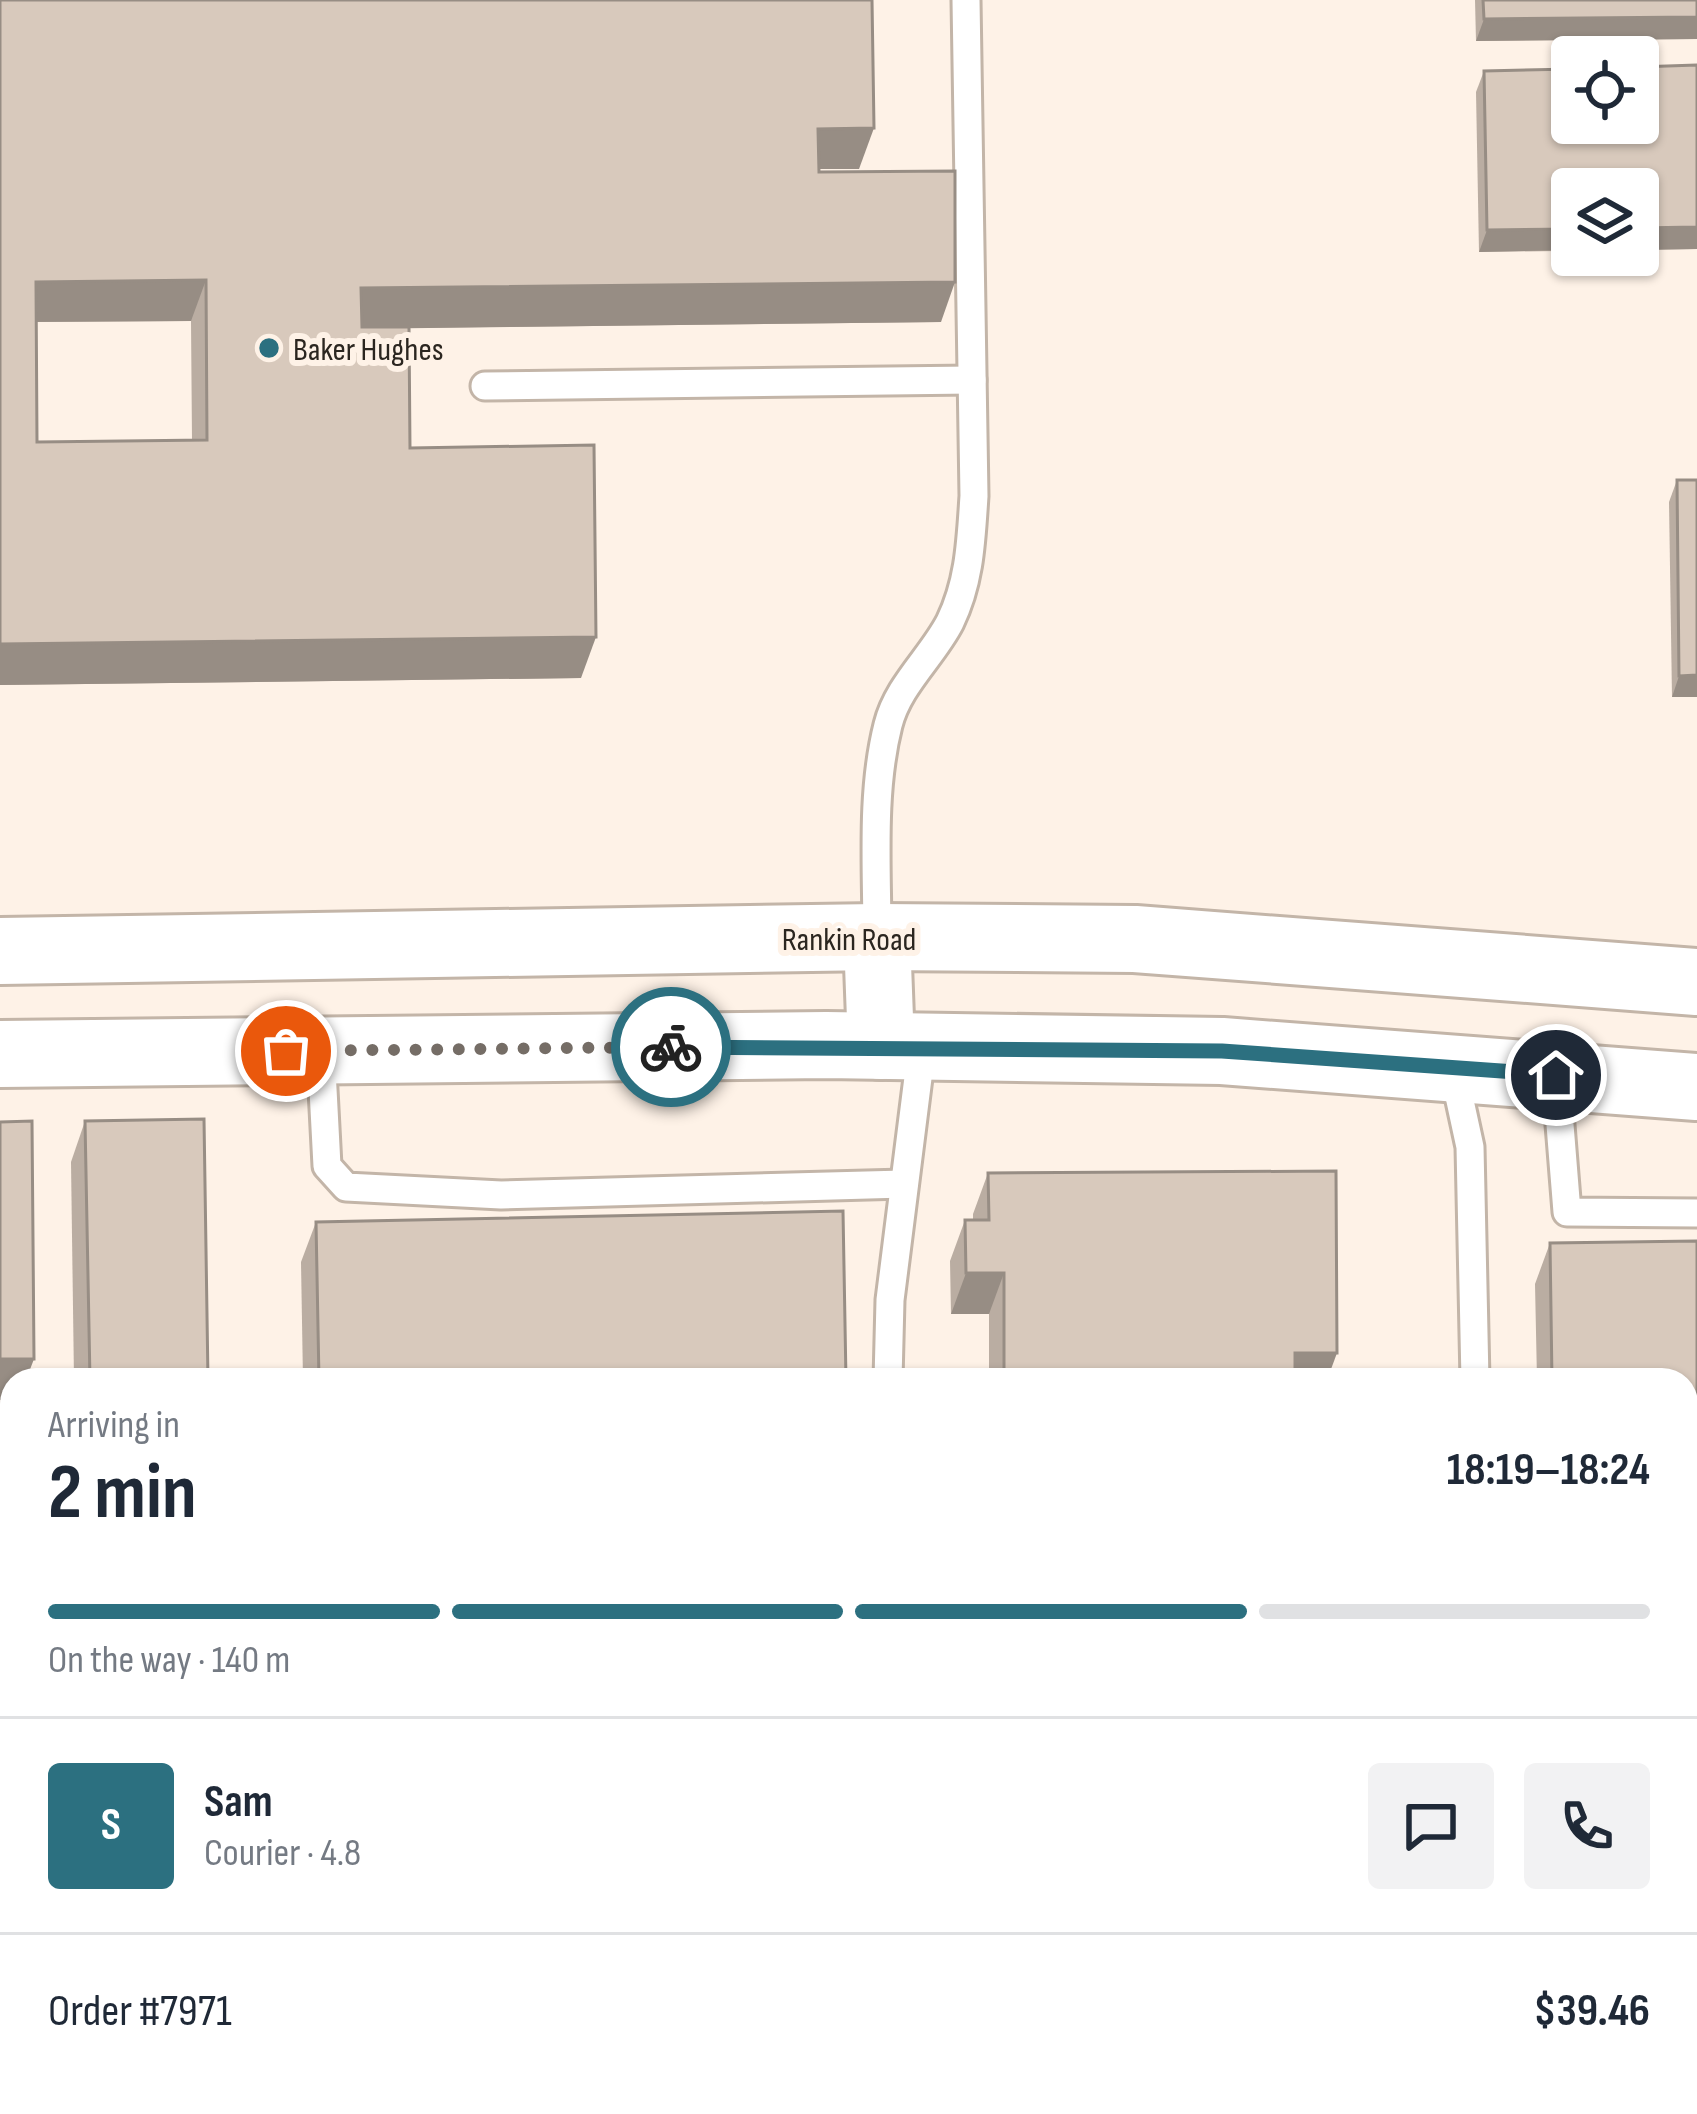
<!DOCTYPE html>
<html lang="en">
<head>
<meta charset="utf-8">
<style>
	:root { --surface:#fff; --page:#f2f2f3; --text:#1f2937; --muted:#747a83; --line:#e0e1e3; --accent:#2c7080 }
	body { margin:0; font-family:"Sofia Sans Condensed",sans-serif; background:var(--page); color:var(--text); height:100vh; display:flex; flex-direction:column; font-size:45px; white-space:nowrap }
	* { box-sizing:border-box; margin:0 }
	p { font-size:39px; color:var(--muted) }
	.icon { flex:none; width:66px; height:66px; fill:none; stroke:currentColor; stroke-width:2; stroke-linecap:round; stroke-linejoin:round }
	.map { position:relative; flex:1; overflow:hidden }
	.panel { position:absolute; left:0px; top:1368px; width:1698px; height:747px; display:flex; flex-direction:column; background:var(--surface); border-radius:36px 36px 0 0; box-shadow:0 3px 9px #0004 }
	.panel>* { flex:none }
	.controls { position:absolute; left:1551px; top:36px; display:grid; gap:24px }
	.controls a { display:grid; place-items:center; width:108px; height:108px; border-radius:12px; background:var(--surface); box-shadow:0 3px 9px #0004; font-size:60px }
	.pin { position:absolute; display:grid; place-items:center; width:102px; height:102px; color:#fff; margin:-51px; border:6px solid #fff; border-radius:50%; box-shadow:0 3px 12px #0007 }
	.courier { position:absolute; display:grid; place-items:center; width:120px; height:120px; margin:-60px; border:9px solid #2c7080; border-radius:50%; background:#fff; color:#222; box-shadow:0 3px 15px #0007 }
	.summary em { font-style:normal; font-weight:700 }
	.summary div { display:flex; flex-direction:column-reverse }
	.summary { display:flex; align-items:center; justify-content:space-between; height:204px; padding:0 48px }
	h1 { font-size:78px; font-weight:700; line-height:90px }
	.bar { display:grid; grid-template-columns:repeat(4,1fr); gap:18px 12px; align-content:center; height:144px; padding:0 48px }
	.bar i { height:15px; border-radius:9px; background:var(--line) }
	.bar .current { background:var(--accent) }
	.bar p { grid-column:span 4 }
	.line { display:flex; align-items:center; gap:30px; padding:0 48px; border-top:3px solid var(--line) }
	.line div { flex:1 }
	.round { display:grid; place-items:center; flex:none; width:126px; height:126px; border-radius:12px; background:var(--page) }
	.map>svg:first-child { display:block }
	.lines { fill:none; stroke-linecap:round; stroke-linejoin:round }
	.service-casing { stroke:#c3b5a8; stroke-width:33 }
	.secondary-casing { stroke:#c3b5a8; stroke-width:72 }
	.service { stroke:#fff; stroke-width:27 }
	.secondary { stroke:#fff; stroke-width:66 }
	.wall { fill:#baada2; fill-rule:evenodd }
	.shaded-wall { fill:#978d84 }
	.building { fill:#d8c9bc; stroke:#978d84; stroke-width:3; fill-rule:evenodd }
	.done { stroke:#756d66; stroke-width:12; stroke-dasharray:0 21.6 }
	.route { stroke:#2c7080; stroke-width:15 }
	.poi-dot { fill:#2c7080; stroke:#fef2e7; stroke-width:4.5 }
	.labels { text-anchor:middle; stroke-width:12; stroke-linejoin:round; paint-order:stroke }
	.poi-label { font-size:33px; fill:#2b2620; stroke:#fef2e7; text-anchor:start }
	.street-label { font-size:33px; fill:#2b2620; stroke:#fef2e7 }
</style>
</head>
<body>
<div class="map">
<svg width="1697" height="2114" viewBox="0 0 1697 2114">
	<rect width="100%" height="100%" fill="#fef2e7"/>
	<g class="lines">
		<defs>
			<g id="service">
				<path d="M485,386l487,-6"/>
				<path d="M877,937c0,-69 -6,-145 11,-212 10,-40 44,-68 62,-103 20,-41 21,-82 24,-126l-8,-496"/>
				<path d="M321,1051l6,115 19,21 155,8 403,-11"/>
				<path d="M1444,1075l15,21 11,51 5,233"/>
				<path d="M1556,1075l11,137 130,1"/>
				<path d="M888,1380l2,-80 32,-254"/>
				<path d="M1361,2103v11"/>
				<path d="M893,2114v-11"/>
				<path d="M1471,2114v-11"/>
			</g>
			<g id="secondary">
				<path d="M877,937l4,109"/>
				<path d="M0,951l877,-14 258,2 562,43"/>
				<path d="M0,1054l826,-9 396,6 475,36"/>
			</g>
		</defs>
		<!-- service casing -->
		<use href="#service" class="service-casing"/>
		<!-- secondary casing -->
		<use href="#secondary" class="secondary-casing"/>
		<!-- service -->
		<use href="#service" class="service"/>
		<!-- secondary -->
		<use href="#secondary" class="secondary"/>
	</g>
	<!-- wall -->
	<g class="wall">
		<path d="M0,0l859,169h-40v3l122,150 -532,6 1,120 171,230 -581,7zM191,321l1,120 -155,1 -1,-120z"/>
		<path d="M1475,0h222v39l-221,2z"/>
		<path d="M1697,65v184l-218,3 -3,-160 8,-21z"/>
		<path d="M1677,480h20v217h-25l-3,-195z"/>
		<path d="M85,1121l123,259h-134l-3,-218z"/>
		<path d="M988,1173l339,207h-338v-66h-38l-1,-53 15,-41h8v-6z"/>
		<path d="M316,1222l530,158h-543l-2,-118z"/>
		<path d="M1697,1241v417h-11v-278h-149l-2,-96 15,-41z"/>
		<rect x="318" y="2103" width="543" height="11"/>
		<rect x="993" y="2103" width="306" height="11"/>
	</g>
	<!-- shaded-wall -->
	<g class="shaded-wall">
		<path d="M1697,17v22l-221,2 8,-22z"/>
		<path d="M874,128l-15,41h-55l14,-40z"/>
		<path d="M1697,227v22l-59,1v-22z"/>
		<path d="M1572,229v21l-93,2 8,-22z"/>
		<path d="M206,280l-15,41 -170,1 15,-40z"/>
		<path d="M955,282l-14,40 -595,7 15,-41z"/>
		<path d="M596,637l-15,41 -581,7v-41z"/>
		<path d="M1697,675v22h-25l7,-21z"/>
		<path d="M966,1273h38l-15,41h-38z"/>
		<path d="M1295,1353h42l-10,27h-42z"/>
		<path d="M0,1359h34l-8,21h-14v20h-12z"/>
		<path d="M1697,1465v41h-11v-40z"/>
		<rect x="1686" y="1617" width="11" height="41"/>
		<rect x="1686" y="2014" width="11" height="40"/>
	</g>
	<!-- building -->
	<g class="building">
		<path d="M0,0h872l2,128 -56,1 1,43 136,-1v111l-594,6 1,39h47l1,121 184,-3 2,192 -596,7zM206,280l1,160 -170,2 -1,-160z"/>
		<path d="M1483,0h214v17l-213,2z"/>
		<path d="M1697,65v162l-59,1v-39h-66v40l-85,1 -3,-159 88,-2v54h66v-56z"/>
		<path d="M1677,480h20v195l-18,1z"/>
		<path d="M204,1119l4,261h-118l-5,-259z"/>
		<path d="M32,1121l2,238h-34v-237z"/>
		<path d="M1336,1171l1,182h-42v27h-291v-107h-38l-1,-53h24l-1,-47z"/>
		<path d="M843,1211l3,169h-527l-3,-158z"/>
		<path d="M1697,1241v224l-11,1v-86h-134l-2,-137z"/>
		<rect x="1686" y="1477" width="11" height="140"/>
		<rect x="1686" y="1777" width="11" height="237"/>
		<rect x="334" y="2103" width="527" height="11"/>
		<rect x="1008" y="2103" width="291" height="11"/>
	</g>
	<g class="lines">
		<!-- done -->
		<path class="done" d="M286,1051l385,-4"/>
		<!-- route -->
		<path class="route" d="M671,1047l551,4 334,24"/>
	</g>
	<!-- markers -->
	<circle class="poi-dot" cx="269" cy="348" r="12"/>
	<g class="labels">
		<!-- poi labels -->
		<g class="poi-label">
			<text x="293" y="360">Baker Hughes</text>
		</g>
		<!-- street labels -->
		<g class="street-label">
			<text x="849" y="950">Rankin Road</text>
		</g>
	</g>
</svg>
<div class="controls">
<a><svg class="icon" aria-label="locate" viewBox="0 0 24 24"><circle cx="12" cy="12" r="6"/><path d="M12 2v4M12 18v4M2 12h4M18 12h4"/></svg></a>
<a><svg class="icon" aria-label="layers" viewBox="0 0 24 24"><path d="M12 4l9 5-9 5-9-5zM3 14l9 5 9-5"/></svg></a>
</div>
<div class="pin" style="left:286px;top:1051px;background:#ea580c"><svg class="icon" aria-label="bag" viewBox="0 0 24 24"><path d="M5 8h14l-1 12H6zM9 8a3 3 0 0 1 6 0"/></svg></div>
<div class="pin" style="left:1556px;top:1075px;background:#1f2937"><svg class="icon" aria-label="home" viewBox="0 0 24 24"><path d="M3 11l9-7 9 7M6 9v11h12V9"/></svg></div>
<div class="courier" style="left:671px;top:1047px"><svg class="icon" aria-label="bike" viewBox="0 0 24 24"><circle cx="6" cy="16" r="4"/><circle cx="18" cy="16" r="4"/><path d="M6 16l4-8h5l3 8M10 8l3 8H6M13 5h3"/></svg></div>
<section class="panel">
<div class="summary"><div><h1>2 min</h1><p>Arriving in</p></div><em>18:19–18:24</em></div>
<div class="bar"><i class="current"></i><i class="current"></i><i class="current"></i><i></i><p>On the way · 140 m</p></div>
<div class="line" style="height:216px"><b class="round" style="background:var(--accent);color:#fff">S</b><div><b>Sam</b><p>Courier · 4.8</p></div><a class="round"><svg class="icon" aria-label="chat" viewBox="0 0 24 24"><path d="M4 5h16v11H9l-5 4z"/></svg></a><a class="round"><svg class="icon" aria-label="phone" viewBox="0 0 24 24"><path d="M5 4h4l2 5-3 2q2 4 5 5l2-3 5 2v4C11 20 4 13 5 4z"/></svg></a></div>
<div class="line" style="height:156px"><div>Order #7971</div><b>$39.46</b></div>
</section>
</div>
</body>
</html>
